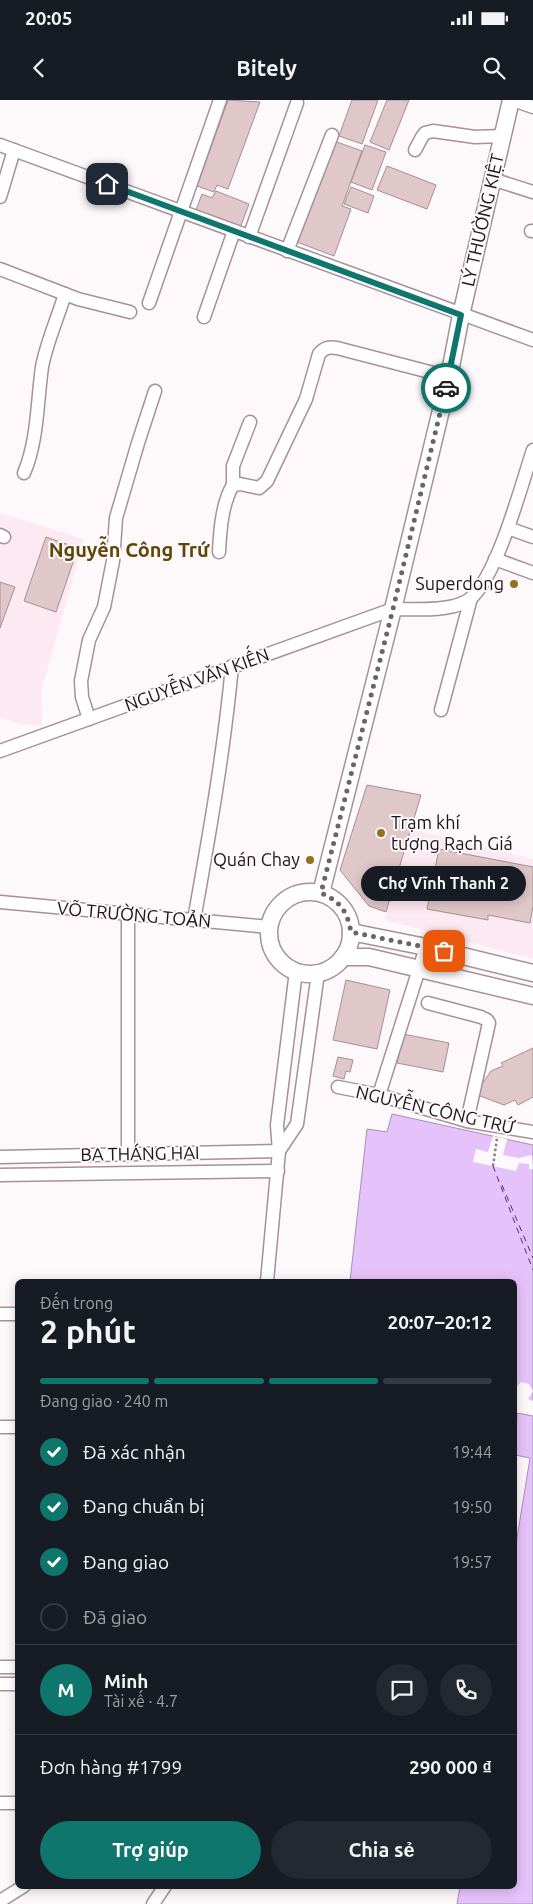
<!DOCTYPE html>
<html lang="vi">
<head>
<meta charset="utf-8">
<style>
	:root { --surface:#171b24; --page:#242831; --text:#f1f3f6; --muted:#9ea1a6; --line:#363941; --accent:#0f766e }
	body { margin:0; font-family:Ubuntu,sans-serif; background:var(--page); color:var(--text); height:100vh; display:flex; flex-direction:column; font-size:19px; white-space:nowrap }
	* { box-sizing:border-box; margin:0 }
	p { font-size:16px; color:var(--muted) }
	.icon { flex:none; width:28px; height:28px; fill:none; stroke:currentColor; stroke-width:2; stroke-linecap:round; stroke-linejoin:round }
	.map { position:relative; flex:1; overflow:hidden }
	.drawer { position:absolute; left:15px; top:1179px; width:502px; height:610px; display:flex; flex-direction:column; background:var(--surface); border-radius:8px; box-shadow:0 2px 12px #0003 }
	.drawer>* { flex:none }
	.pin { position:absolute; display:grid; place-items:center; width:42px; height:42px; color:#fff; margin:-21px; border-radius:10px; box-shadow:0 2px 8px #0006 }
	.courier { position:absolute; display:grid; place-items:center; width:50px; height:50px; margin:-25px; border:4px solid #0f766e; border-radius:50%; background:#fff; color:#222; box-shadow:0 1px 6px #0007 }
	.bubble { position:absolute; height:35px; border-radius:18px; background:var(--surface); box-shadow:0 2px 12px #0003; font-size:16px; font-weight:600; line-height:35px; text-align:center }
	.overview em { font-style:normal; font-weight:600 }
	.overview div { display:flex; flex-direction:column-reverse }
	.overview { display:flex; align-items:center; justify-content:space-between; height:85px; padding:0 25px }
	h1 { font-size:32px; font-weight:600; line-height:38px }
	.bar { display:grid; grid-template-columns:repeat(4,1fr); gap:8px 5px; align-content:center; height:60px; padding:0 25px }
	.bar i { height:6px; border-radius:4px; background:var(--line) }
	.bar .on { background:var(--accent) }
	.bar p { grid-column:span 4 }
	.line { display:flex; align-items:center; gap:12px; padding:0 25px; border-top:1px solid var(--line) }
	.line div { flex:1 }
	.round { display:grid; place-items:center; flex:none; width:52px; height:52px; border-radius:26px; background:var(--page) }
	ol { padding:0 25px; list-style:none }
	li { display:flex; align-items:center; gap:15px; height:55px }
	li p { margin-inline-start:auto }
	li .icon { padding:5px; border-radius:50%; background:var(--accent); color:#fff; stroke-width:4 }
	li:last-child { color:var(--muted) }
	li i { width:28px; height:28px; border:2px solid var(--line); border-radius:50% }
	.action { display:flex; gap:10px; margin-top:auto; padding:10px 25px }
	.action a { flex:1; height:58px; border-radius:30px; background:var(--accent); color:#fff; font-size:20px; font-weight:600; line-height:58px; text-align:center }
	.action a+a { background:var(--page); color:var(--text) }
	.status { display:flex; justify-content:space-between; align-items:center; height:35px; padding:0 25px; background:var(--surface); direction:ltr }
	.status svg { height:14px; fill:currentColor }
	header { display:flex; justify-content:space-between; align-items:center; height:65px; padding:0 25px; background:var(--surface); font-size:22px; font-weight:600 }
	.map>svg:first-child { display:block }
	.built { fill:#fce9f1 }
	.water { fill:#e6c2fa; stroke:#a98eb6 }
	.pier { fill:#fdf8fa }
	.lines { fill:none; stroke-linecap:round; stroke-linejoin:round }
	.ferry { stroke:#55296a; stroke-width:1; stroke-dasharray:6 5; stroke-linecap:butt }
	.building { fill:#e0c7ca; stroke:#a68f92 }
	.minor-casing { stroke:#a6919a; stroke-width:15 }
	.major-casing { stroke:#a6919a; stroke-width:19 }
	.path { stroke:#847e80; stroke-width:2.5; stroke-dasharray:2.5 2.5; stroke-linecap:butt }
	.minor { stroke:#fff; stroke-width:12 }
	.major { stroke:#fff; stroke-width:16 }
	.done { stroke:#6b6467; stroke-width:5; stroke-dasharray:0 9 }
	.route { stroke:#0f766e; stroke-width:6 }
	.poi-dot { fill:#96701a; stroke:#fdf8fa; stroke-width:2 }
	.labels { text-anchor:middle; stroke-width:4; stroke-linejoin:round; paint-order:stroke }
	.street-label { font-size:18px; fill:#1c1518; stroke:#fdf8fa }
	.poi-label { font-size:18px; fill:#1c1518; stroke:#fdf8fa; text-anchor:end }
	.quarter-label { font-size:20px; font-weight:bold; fill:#5f4508; stroke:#fdf8fa }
</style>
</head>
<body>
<div class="status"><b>20:05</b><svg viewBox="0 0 49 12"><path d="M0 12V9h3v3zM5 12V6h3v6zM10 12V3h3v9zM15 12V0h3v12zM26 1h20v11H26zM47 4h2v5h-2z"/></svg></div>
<header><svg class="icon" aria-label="back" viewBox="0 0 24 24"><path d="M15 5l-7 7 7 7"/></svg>Bitely<svg class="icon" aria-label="search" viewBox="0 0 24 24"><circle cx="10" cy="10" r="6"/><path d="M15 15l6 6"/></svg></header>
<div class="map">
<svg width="533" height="1804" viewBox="0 0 533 1804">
	<rect width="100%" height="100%" fill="#fdf8fa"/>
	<!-- built -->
	<g class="built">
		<path d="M0,413l84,26 -43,153 1,33 -21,-1 -21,-6z"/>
		<path d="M411,729l122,30v100l-148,-39z"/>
	</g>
	<!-- water -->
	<g class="water">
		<path d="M392,1014l141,31v261l-18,-4v-121h-165l17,-152 20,3z"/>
		<path d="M517,1313l16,3v488h-76l3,-18h55v-336l15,-92 -15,-3z"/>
	</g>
	<!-- pier -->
	<g class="pier">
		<path d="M493,1036l14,3 -4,16 16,3 13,-3 1,14h-4v-5l-10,-1 -3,8 -43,-9 3,-13 12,3z"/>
		<path d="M521,1282l8,2 4,7 -5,8 5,2v6l-18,-4v-6h2l-2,-8z"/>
	</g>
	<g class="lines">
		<!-- ferry -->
		<g class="ferry">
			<path d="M493,1066l40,104"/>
			<path d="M502,1085l31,73"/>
		</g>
	</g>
	<!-- building -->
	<g class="building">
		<path d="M228,0l32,2 -32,87 -11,-4 -3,7 -17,-6z"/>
		<path d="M352,0h26l-16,44 -23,-8z"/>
		<path d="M387,0h22l-20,50 -19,-8z"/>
		<path d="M334,41l28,10 -20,55 9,3 -17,47 -37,-14z"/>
		<path d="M365,45l21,7 -14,38 -21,-8z"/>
		<path d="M387,66l49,19 -9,24 -50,-19z"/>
		<path d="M351,87l23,9 -6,17 -24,-9z"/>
		<path d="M216,91l33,13 -9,24 -44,-18 6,-16 10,4z"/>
		<path d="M46,437l32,11 -22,64 -32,-11z"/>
		<path d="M0,482l15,5 -15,41z"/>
		<path d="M367,685l54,10 -35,117 -17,-6 -29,-36z"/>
		<path d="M439,749l94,18v39l-3,17 -42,-8v5l-61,-11z"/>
		<path d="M346,880l44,10 -13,59 -44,-9z"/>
		<path d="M403,934l46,9 -6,29 -46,-9z"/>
		<path d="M533,948v49l-15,8 -3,-5 -11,5 -29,-11 16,-23 12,-5 -2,-3z"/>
		<path d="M338,957l15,3 -3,12 -4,-1 -2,8 -11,-3z"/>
	</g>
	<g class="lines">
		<defs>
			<g id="minor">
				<path d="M513,0l20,7"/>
				<path d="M0,45l533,195"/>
				<path d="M415,50l7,-13 3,-4 8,-2 42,6 27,-1"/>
				<path d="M492,79l41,13"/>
				<path d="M0,97l14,-47"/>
				<path d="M531,131h2"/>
				<path d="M249,137l48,-134"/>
				<path d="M287,151l45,-116"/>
				<path d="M0,169l78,30 52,13"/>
				<path d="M149,203l71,-203"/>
				<path d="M204,217l30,-86"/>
				<path d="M24,373c14,-33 13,-71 18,-106 4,-23 16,-50 23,-73"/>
				<path d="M233,385v-19l17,-44"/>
				<path d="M508,428l25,9"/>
				<path d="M0,435l4,2"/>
				<path d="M219,452c1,-21 3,-49 14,-67l7,-1 19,4 8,-7 39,-82 13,-45c6,-7 10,-7 18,-6l112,29"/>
				<path d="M495,459l38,14"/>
				<path d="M441,610l30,-112"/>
				<path d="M89,619l-7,-22 -1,-16 8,-41 15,-33 9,-46 3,-43 22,-75 17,-52"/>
				<path d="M0,651l393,-142c20,0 42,2 61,-3 5,-1 14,-5 17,-8 27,-24 50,-112 62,-148"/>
				<path d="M0,802l269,25"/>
				<path d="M128,814v241"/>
				<path d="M194,820c15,-84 30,-168 38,-254"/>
				<path d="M428,903l53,14 6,3 2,3 -22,98"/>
				<path d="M338,987l41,8 88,26 66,11"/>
				<path d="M379,995l47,-148"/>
				<path d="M279,1051l18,-27 21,-151"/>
				<path d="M0,1057l279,-6"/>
				<path d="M0,1075l278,-4"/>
				<path d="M267,1181l12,-130 -2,-26 19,-154"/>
				<path d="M0,1214h18"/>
				<path d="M0,1327h18"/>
				<path d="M0,1567h18"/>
				<path d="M0,1584h18"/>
				<path d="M0,1703h18"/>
				<path d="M0,1801l24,-15"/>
				<path d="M153,1804l12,-18"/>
			</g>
			<g id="major">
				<circle cx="310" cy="833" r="41"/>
				<path d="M321,793l72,-284 56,-232 12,-62 50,-215"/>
				<path d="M351,832l75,15 107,26"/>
				<path d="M343,857h26l164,39"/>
			</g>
		</defs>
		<!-- minor casing -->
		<use href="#minor" class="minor-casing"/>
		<!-- major casing -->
		<use href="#major" class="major-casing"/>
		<!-- path -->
		<path class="path" d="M493,1066l4,-28"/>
		<!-- minor -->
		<use href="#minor" class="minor"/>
		<!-- major -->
		<use href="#major" class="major"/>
	</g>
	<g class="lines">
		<!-- done -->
		<path class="done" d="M444,851l-93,-19c-4,-21 -10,-30 -30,-39l72,-284 53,-221"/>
		<!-- route -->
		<path class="route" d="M107,84l354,131 -15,73"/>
	</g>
	<!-- markers -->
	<g class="poi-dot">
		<circle cx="514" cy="484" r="5"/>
		<circle cx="381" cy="733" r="5"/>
		<circle cx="310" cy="760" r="5"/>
	</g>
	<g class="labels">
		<!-- street labels -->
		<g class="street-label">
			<text transform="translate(483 120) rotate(-77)" y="6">LÝ THƯỜNG KIỆT</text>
			<text transform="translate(197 580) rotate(-20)" y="6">NGUYỄN VĂN KIẾN</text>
			<text transform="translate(134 815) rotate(5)" y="6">VÕ TRƯỜNG TOẢN</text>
			<text transform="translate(435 1010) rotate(13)" y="6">NGUYỄN CÔNG TRỨ</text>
			<text transform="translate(140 1054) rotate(-1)" y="6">BA THÁNG HAI</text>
		</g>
		<!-- poi labels -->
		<g class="poi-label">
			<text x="504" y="490">Superdong</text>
			<text x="391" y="729" text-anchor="start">Trạm khí<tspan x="391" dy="21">tượng Rạch Giá</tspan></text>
			<text x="300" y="766">Quán Chay</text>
		</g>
		<!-- quarter labels -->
		<g class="quarter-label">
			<text x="129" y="457">Nguyễn Công Trứ</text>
		</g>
	</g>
</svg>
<div class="pin" style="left:444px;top:851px;background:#ea580c"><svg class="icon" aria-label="bag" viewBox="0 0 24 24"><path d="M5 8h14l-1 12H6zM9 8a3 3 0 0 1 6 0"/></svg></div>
<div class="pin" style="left:107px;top:84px;background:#1f2937"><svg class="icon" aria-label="home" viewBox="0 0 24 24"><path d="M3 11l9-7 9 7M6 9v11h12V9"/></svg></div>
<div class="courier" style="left:446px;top:288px"><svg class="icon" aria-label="car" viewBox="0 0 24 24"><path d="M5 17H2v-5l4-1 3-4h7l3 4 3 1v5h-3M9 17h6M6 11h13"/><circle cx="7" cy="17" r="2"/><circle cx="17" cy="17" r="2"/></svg></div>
<div class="bubble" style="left:361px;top:766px;width:165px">Chợ Vĩnh Thanh 2</div>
<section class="drawer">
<div class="overview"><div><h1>2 phút</h1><p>Đến trong</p></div><em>20:07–20:12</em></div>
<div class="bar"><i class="on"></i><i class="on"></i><i class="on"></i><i></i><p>Đang giao · 240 m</p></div>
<ol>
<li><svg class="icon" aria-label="check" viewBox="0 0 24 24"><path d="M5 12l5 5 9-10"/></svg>Đã xác nhận<p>19:44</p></li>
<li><svg class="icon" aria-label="check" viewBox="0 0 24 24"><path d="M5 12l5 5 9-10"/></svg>Đang chuẩn bị<p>19:50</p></li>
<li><svg class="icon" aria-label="check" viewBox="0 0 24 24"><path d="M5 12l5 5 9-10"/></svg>Đang giao<p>19:57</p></li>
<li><i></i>Đã giao</li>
</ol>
<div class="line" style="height:90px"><b class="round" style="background:var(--accent);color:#fff">M</b><div><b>Minh</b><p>Tài xế · 4.7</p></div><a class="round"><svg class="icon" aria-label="chat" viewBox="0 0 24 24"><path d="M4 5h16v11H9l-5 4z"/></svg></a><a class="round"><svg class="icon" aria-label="phone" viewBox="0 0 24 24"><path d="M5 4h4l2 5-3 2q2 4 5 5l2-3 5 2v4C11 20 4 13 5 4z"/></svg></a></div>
<div class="line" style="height:65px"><div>Đơn hàng #1799</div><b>290 000 ₫</b></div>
<div class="action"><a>Trợ giúp</a><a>Chia sẻ</a></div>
</section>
</div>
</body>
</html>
